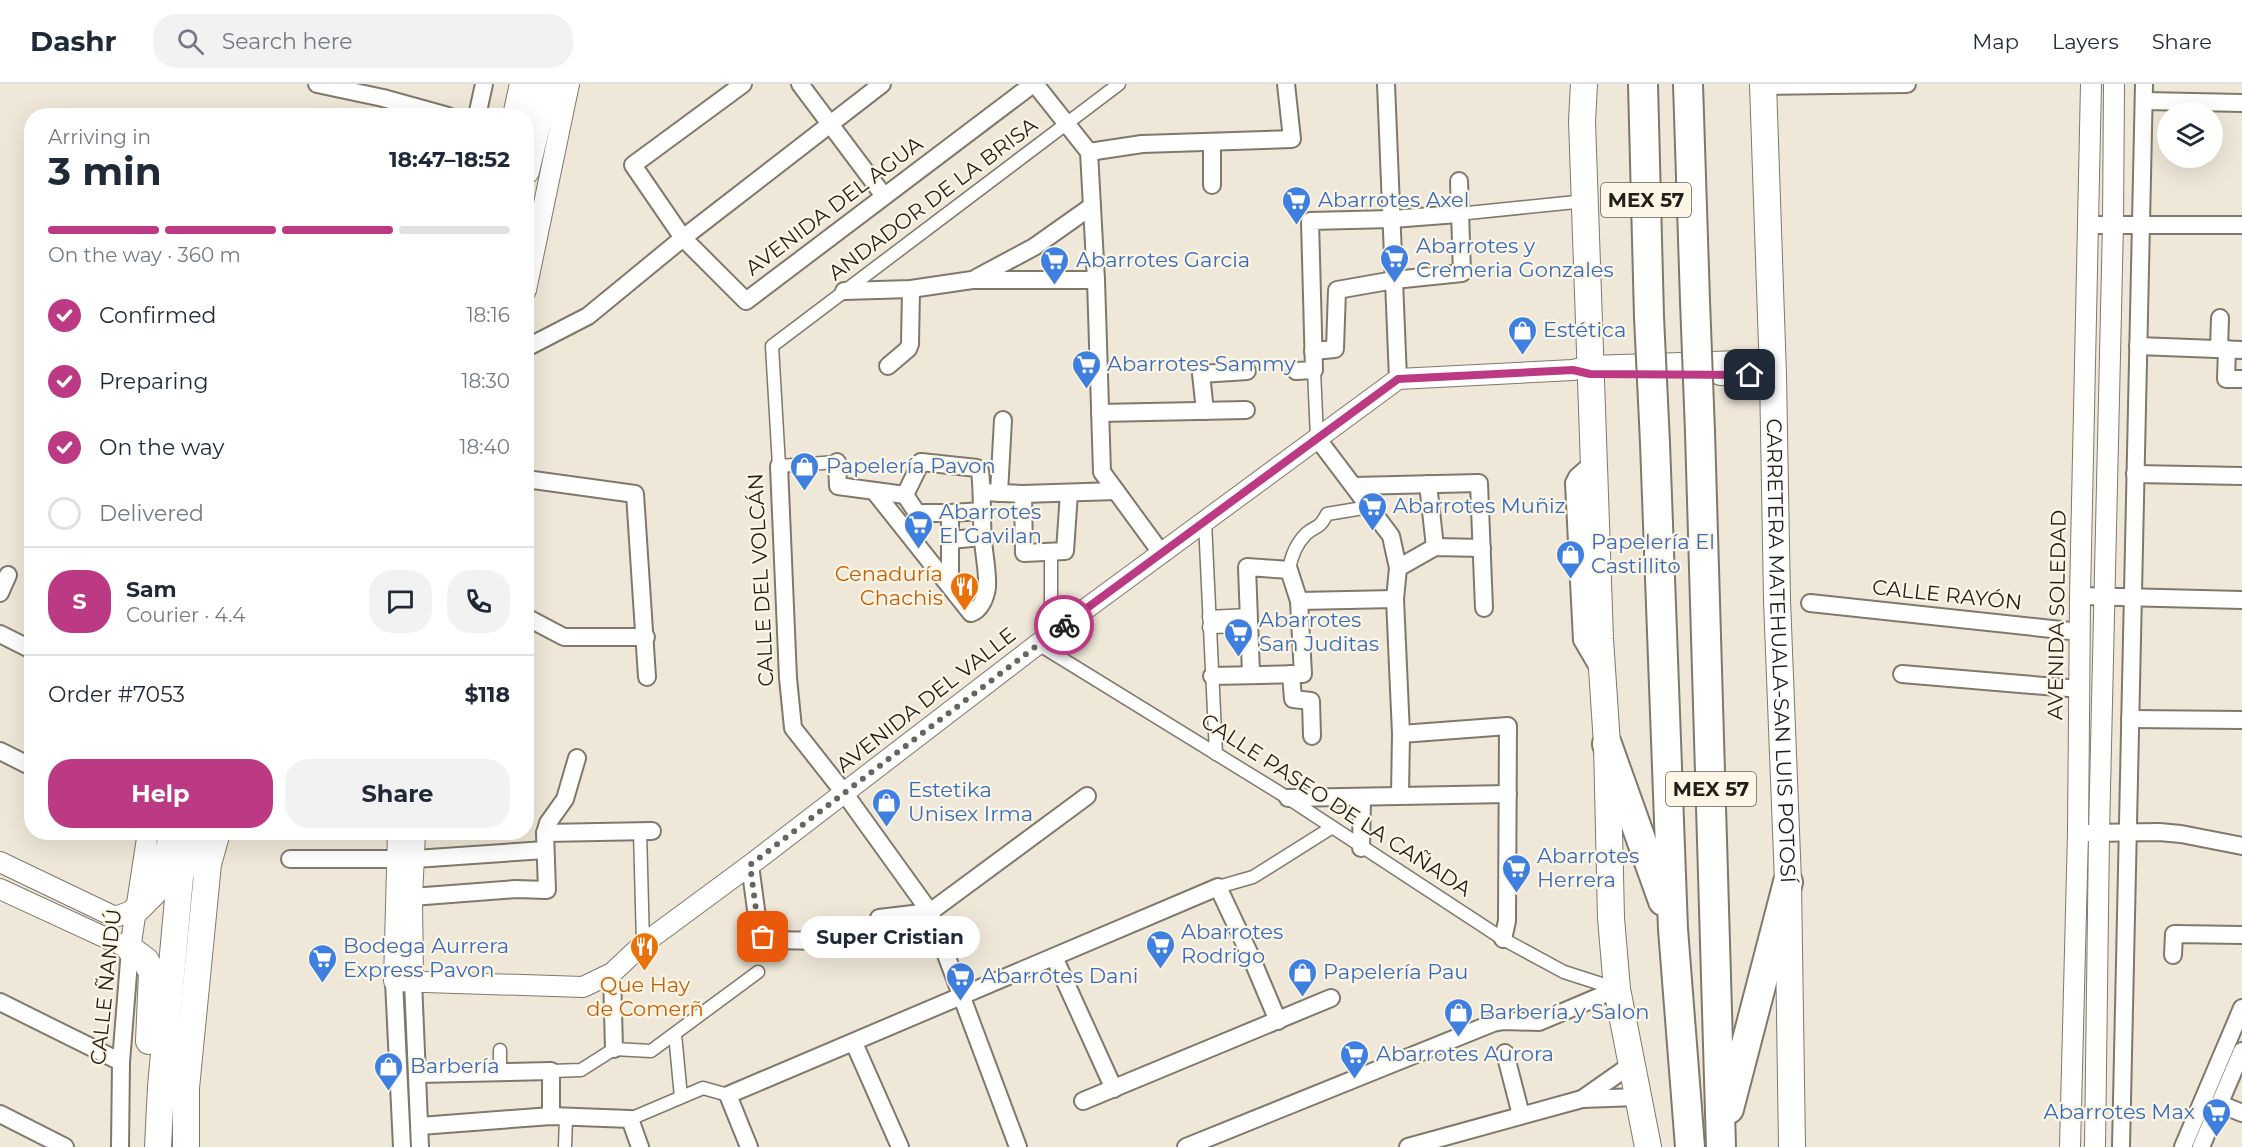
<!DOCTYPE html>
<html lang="en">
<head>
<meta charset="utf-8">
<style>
	:root { --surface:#fff; --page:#f2f2f3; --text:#1f2937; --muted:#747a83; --line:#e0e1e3; --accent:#bb3a83 }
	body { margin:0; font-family:Montserrat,sans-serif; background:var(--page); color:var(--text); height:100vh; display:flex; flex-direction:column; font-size:22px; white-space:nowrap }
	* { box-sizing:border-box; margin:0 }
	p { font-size:20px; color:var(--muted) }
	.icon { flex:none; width:33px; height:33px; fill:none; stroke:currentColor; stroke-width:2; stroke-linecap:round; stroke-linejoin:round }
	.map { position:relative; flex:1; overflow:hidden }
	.drawer { position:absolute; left:24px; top:24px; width:510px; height:732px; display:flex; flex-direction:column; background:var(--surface); border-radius:24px; box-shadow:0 6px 24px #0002 }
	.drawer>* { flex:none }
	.tools { position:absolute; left:2157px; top:18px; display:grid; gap:12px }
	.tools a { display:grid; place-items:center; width:66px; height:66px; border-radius:50%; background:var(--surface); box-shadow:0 6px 24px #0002; font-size:30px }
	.pin { position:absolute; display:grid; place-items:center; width:51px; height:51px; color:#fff; margin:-26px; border-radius:12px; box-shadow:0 3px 9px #0006 }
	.courier { position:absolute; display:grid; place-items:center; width:60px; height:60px; margin:-30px; border:4px solid #bb3a83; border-radius:50%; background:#fff; color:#222; box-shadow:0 2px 8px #0007 }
	.bubble { position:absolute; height:42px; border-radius:21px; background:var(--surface); box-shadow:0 6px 24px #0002; font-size:20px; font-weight:700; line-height:42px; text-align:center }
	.head em { font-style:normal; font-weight:700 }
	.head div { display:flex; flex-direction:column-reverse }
	.head { display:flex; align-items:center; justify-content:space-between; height:102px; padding:0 24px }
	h1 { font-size:39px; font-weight:700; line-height:45px }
	.bar { display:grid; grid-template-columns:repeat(4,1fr); gap:9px 6px; align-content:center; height:72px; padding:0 24px }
	.bar i { height:8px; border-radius:4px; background:var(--line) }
	.bar .on { background:var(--accent) }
	.bar p { grid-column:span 4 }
	.line { display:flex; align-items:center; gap:15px; padding:0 24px; border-top:2px solid var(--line) }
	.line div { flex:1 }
	.round { display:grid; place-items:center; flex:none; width:63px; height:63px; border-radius:24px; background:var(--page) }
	ol { padding:0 24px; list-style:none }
	li { display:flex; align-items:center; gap:18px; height:66px }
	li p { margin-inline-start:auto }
	li .icon { padding:6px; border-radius:50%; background:var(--accent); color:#fff; stroke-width:4 }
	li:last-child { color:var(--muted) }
	li i { width:33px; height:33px; border:3px solid var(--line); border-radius:50% }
	.button { display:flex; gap:12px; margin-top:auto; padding:12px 24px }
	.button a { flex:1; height:69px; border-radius:24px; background:var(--accent); color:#fff; font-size:24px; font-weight:700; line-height:69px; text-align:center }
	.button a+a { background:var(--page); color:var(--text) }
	header { display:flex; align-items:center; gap:36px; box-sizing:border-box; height:84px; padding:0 30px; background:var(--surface); border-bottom:2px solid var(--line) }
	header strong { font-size:28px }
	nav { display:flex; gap:33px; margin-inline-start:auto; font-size:21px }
	.search { width:420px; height:54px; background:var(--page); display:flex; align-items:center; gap:15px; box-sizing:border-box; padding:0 21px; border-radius:24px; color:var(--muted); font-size:22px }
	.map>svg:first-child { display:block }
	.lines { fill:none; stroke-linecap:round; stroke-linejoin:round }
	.pedestrian-casing { stroke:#7f796b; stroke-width:15 }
	.minor-casing { stroke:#7f796b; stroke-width:20 }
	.tertiary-casing { stroke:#7f796b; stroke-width:22 }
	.primary-casing { stroke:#7f796b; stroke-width:28 }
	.motorway-casing { stroke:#7f796b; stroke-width:32 }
	.pedestrian { stroke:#fff; stroke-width:12 }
	.minor { stroke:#fff; stroke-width:16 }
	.tertiary { stroke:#fff; stroke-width:20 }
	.primary { stroke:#fff; stroke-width:26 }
	.motorway { stroke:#fff; stroke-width:28 }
	.motorway-bridge-casing { stroke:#7f796b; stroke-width:32; stroke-linecap:butt }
	.motorway-bridge { stroke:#fff; stroke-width:28 }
	.done { stroke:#69655c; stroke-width:6; stroke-dasharray:0 10.8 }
	.route { stroke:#bb3a83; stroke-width:8 }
	.labels { text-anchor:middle; stroke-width:4.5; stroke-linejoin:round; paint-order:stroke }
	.shield { fill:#fdf6e6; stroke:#636056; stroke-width:1.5 }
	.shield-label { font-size:20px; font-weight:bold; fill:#211f19 }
	.street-label { font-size:21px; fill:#211f19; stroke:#fdf6e6 }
	.shop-label { font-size:21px; fill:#366cbe; stroke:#fdf6e6; text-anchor:start }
	.food-label { font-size:21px; fill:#c56008; stroke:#fdf6e6; text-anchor:end }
</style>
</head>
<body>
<header>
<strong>Dashr</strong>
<div class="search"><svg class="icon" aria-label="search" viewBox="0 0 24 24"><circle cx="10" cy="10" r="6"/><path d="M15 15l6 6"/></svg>Search here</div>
<nav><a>Map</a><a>Layers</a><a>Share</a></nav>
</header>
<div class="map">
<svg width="2242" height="1063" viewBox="0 0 2242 1063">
	<rect width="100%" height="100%" fill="#efe8d9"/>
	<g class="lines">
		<defs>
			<g id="pedestrian">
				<path d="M1458,130l128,-13"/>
				<path d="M1314,286l3,68"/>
				<path d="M837,378l-58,4 -7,-120 347,-262"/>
				<path d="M1205,438l11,232"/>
				<path d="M1051,467v59l11,16"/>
				<path d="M1289,486c2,-13 7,-26 17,-36 11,-10 12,-3 21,-20l42,-7"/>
				<path d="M1209,533l39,-2"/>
				<path d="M1209,543l39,-1"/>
				<path d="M1038,560l250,154 215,141 61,33 53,17"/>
				<path d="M640,747l3,113"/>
				<path d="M1218,803l35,-10 78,-49"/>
				<path d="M675,950l6,63"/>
				<path d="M551,987l30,-1 33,-21 37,2 107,-79"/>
				<path d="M500,988v-22"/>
				<path d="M630,1035l73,-31 25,7"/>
				<path d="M565,1063l1,-30"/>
			</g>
			<g id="minor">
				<path d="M317,0l66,14 65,18"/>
				<path d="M743,0l-110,81 50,73 63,63 287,-217"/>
				<path d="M800,0l84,112"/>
				<path d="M1035,0l54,68 7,128 6,192 60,82"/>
				<path d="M1386,0l12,295"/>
				<path d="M1763,2l144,-2"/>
				<path d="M2144,17l98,2"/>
				<path d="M477,32l7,-32"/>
				<path d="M1212,58v43"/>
				<path d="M1089,68l53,-8 150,-5 -6,-55"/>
				<path d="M2089,141h153"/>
				<path d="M976,194l58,-31 58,-41"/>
				<path d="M844,207l67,-2 61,-9h124"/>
				<path d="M2138,262l104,4"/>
				<path d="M526,264l62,-32 95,-78 199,-154"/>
				<path d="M2219,265l1,-31"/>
				<path d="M2227,265l-1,30h16"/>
				<path d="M1313,267l22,-2 2,-59 57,-10 68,-7 -3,-92"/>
				<path d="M888,282l20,-17 2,-5 1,-55"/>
				<path d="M1296,287l18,-1 -4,-149 82,-2 66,-5"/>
				<path d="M1205,327l-4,-37 46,-3"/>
				<path d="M1100,329l146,-3"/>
				<path d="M1317,354l74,98 7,32 -3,31 6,135 -1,61"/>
				<path d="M837,378l1,24 67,9"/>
				<path d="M1594,378l-17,15 -3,6 8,157 17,29"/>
				<path d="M779,382l9,212 5,50 52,66 85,118 88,235"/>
				<path d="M2135,390l107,2"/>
				<path d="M526,395l109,15 12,183"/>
				<path d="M1428,400l7,63"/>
				<path d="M1354,402l125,-3 5,125"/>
				<path d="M874,407l97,122c10,-3 15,-17 16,-26 1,-15 -3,-32 -4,-47 -2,-23 0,-46 -3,-69l-3,-3 -56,-6 -16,33"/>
				<path d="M983,408l40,2 93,-3"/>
				<path d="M999,409l4,-73"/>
				<path d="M1023,410l1,59 41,-2 4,-58"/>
				<path d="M905,411l12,18h33l33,-2"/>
				<path d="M950,429v72"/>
				<path d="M950,456l32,-3"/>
				<path d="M1398,484l37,-21 47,1"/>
				<path d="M0,509l8,-18"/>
				<path d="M2080,512l162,4"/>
				<path d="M1810,519l270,29"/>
				<path d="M526,533l38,20h82"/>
				<path d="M0,550l32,16"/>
				<path d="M1251,590l-4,-107 42,3 10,31 96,-2"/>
				<path d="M1291,590l2,25 18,2 1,35"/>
				<path d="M1902,590l178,15"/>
				<path d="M1212,592l91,-2 -4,-73"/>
				<path d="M2130,635l112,1"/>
				<path d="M1401,650l107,-8 -1,195 -4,18"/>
				<path d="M0,667l32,16"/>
				<path d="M1288,714l220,-4"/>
				<path d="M545,749l107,-2"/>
				<path d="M2088,749l71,-1 22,2 61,12"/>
				<path d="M1361,764l1,-51"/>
				<path d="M290,775h125l130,-9"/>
				<path d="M750,781l9,67 9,8 59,1"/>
				<path d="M399,814l117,-9 31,1 -2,-57 3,-10 17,-24 12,-41"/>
				<path d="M879,834l51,-6 157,-116"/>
				<path d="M2173,871l1,-21 68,1"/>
				<path d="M1054,873l60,132"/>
				<path d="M612,889l2,76"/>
				<path d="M394,897l8,166"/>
				<path d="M413,897l7,166"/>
				<path d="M0,918l121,60"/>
				<path d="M854,959l46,104"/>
				<path d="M1505,969l16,62"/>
				<path d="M418,990l133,-3v45"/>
				<path d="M1582,1015l50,-35"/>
				<path d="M1083,1017l248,-103"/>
				<path d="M2220,1020l22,9"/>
				<path d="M0,1030l65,33"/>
				<path d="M420,1042l131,-10 79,3 10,28"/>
				<path d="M120,1063l1,-85 9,-113"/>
				<path d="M749,1063l-21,-52 490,-208 33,70 27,64"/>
				<path d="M1186,1063l307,-124 11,-2 35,1 78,-33"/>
				<path d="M1408,1063l174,-48 56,-2"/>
				<path d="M2121,1063l23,-1063"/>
				<path d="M2183,1063l59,-139"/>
				<path d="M2201,1063l41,-96"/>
			</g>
			<g id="tertiary">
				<path d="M526,206l43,-206"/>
				<path d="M1720,291h53"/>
				<path d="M398,748l-4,149 189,6 29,-14 31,-29 107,-79 288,-221 360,-265 175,-9 17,-4 182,-6"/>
				<path d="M0,778l115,55 22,-8"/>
				<path d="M0,805l130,60 18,-117"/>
				<path d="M413,897l-1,-83 3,-66"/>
				<path d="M2070,1063l8,-314 2,-237 11,-512"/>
				<path d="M2095,1063l4,-314 14,-609 1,-140"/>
			</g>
			<g id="primary">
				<path d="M1584,0l-2,37 18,518 7,105 4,174 6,71 31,158"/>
				<path id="s1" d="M1763,0l10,291 4,225 11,282 4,265"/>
				<path d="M516,32l7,-32"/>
				<path d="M526,87l21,-87"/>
				<path d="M137,825l17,-17 20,-60"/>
				<path d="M130,865l16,12 6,12 -3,68"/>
				<path d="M158,1063l3,-60 19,-210 13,-45"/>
				<path d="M186,1063v-59l22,-224 9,-32"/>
			</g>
			<g id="motorway">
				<path d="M1643,0l6,233"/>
				<path d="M1688,0l7,217"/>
				<path d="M1700,348l21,715"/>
				<path d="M1655,359l18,486 17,218"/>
				<path d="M1607,660l56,157"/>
				<path d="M1729,1025l59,-227"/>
			</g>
		</defs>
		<!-- pedestrian casing -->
		<use href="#pedestrian" class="pedestrian-casing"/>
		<!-- minor casing -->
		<use href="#minor" class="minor-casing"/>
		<!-- tertiary casing -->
		<use href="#tertiary" class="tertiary-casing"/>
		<!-- primary casing -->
		<use href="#primary" class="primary-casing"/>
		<!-- motorway casing -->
		<use href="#motorway" class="motorway-casing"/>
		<!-- pedestrian -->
		<use href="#pedestrian" class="pedestrian"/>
		<!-- minor -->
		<use href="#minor" class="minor"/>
		<!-- tertiary -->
		<use href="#tertiary" class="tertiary"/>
		<!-- primary -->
		<use href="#primary" class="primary"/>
		<!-- motorway -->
		<use href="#motorway" class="motorway"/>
		<defs>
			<g id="motorway-bridge">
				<path d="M1695,217l5,131"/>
				<path d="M1649,233l6,126"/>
			</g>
		</defs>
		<!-- motorway-bridge casing -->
		<use href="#motorway-bridge" class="motorway-bridge-casing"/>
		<!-- motorway-bridge -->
		<use href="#motorway-bridge" class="motorway-bridge"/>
	</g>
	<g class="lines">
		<!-- done -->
		<path class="done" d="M763,853l-4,-5 -9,-67 314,-240"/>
		<!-- route -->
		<path class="route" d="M1064,541l334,-246 175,-9 17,4 160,1"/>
	</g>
	<!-- icons -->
	<defs>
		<symbol id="supermarket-pin" viewBox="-11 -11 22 30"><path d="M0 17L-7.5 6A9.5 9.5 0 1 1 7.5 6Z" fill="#3f7fe0" stroke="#fdf6e6"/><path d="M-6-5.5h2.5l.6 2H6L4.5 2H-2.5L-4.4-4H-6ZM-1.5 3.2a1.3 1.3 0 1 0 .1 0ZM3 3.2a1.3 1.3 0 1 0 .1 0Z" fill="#fff"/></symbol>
		<symbol id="shop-pin" viewBox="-11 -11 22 30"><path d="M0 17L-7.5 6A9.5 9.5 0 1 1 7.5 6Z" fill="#3f7fe0" stroke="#fdf6e6"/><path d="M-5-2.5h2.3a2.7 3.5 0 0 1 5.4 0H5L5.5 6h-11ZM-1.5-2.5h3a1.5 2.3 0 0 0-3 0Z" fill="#fff"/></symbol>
		<symbol id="restaurant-pin" viewBox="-11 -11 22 30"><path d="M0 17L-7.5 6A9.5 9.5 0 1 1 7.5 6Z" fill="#e8710a" stroke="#fdf6e6"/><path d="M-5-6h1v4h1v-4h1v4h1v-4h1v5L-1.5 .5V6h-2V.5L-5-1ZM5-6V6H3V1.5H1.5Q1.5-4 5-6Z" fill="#fff"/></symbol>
	</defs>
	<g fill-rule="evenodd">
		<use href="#supermarket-pin" x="1280" y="100" width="33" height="45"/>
		<use href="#supermarket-pin" x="1378" y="158" width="33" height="45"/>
		<use href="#supermarket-pin" x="1038" y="160" width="33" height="45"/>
		<use href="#shop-pin" x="1506" y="230" width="33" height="45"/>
		<use href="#supermarket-pin" x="1070" y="264" width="33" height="45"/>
		<use href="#shop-pin" x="788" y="366" width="33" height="45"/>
		<use href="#supermarket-pin" x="1356" y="406" width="33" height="45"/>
		<use href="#supermarket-pin" x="902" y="424" width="33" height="45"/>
		<use href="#shop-pin" x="1554" y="454" width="33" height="45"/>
		<use href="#restaurant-pin" x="948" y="486" width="33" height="45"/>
		<use href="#supermarket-pin" x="1222" y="532" width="33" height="45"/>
		<use href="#shop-pin" x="870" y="702" width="33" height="45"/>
		<use href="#supermarket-pin" x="1500" y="768" width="33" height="45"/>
		<use href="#supermarket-pin" x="1144" y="844" width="33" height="45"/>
		<use href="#restaurant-pin" x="628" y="846" width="33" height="45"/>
		<use href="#supermarket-pin" x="306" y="858" width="33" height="45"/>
		<use href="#shop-pin" x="1286" y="872" width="33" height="45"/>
		<use href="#supermarket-pin" x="944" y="876" width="33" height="45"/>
		<use href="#shop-pin" x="1442" y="912" width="33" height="45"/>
		<use href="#supermarket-pin" x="1338" y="954" width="33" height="45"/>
		<use href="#shop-pin" x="372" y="966" width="33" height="45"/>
		<use href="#supermarket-pin" x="2200" y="1012" width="33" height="45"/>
	</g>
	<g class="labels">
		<!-- shield labels -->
		<g class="shield">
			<rect x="1601" y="99" width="90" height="34" rx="4.5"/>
			<rect x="1666" y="688" width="90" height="34" rx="4.5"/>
		</g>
		<g class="shield-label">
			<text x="1646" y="123">MEX 57</text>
			<text x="1711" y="712">MEX 57</text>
		</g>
		<!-- street labels -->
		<g class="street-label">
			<text transform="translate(933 115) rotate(-37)" y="7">ANDADOR DE LA BRISA</text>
			<text transform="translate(834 122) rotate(-37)" y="7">AVENIDA DEL AGUA</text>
			<text transform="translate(761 496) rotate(-93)" y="7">CALLE DEL VOLCÁN</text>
			<text transform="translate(1947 511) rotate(6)" y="7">CALLE RAYÓN</text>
			<text transform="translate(2057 531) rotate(-89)" y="7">AVENIDA SOLEDAD</text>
			<text dy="7" stroke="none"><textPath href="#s1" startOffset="567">CARRETERA MATEHUALA-SAN LUIS POTOSÍ</textPath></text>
			<text transform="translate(926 616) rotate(-38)" y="7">AVENIDA DEL VALLE</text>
			<text transform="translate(1336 721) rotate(33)" y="7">CALLE PASEO DE LA CAÑADA</text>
			<text transform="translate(106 903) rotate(-84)" y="7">CALLE ÑANDÚ</text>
		</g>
		<!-- shop labels -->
		<g class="shop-label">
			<text x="1318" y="123">Abarrotes Axel</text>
			<text x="1416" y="169">Abarrotes y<tspan x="1416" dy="24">Cremeria Gonzales</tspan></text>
			<text x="1076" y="183">Abarrotes Garcia</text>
			<text x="1543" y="253">Estética</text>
			<text x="1107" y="287">Abarrotes Sammy</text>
			<text x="826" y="389">Papelería Pavon</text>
			<text x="1393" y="429">Abarrotes Muñiz</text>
			<text x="939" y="435">Abarrotes<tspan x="939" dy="24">El Gavilan</tspan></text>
			<text x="1591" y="465">Papelería El<tspan x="1591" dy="24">Castillito</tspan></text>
			<text x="1259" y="543">Abarrotes<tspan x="1259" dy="24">San Juditas</tspan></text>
			<text x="908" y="713">Estetika<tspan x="908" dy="24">Unisex Irma</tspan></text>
			<text x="1537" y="779">Abarrotes<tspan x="1537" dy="24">Herrera</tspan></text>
			<text x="1181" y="855">Abarrotes<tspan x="1181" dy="24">Rodrigo</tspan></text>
			<text x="343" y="869">Bodega Aurrera<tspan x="343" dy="24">Express Pavon</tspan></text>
			<text x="1323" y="895">Papelería Pau</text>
			<text x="981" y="899">Abarrotes Dani</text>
			<text x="1479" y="935">Barbería y Salon</text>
			<text x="1376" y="977">Abarrotes Aurora</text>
			<text x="410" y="989">Barbería</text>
			<text x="2195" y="1035" text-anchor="end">Abarrotes Max</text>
		</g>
		<!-- food labels -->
		<g class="food-label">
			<text x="943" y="497">Cenaduría<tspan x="943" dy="24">Chachis</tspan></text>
			<text x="645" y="908" text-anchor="middle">Que Hay<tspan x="645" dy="24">de Comerñ</tspan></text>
		</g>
	</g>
</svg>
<div class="tools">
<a><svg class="icon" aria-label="layers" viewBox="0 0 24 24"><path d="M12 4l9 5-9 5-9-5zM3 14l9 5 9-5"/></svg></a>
</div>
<div class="pin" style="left:763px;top:853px;background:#ea580c"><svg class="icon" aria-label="bag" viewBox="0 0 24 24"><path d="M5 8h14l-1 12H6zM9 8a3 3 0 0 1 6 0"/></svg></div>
<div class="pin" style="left:1750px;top:291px;background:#1f2937"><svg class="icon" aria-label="home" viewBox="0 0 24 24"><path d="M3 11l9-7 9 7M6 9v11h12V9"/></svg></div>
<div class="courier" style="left:1064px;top:541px"><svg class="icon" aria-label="bike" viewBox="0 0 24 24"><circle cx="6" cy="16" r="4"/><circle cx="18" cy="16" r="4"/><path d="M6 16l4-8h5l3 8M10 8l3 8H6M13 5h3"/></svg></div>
<div class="bubble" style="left:800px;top:832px;width:180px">Super Cristian</div>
<section class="drawer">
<div class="head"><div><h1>3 min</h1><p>Arriving in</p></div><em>18:47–18:52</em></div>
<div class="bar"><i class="on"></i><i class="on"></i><i class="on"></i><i></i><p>On the way · 360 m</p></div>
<ol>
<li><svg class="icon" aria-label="check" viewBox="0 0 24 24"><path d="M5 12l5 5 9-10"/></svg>Confirmed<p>18:16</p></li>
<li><svg class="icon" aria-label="check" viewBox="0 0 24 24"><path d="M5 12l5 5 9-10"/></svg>Preparing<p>18:30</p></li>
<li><svg class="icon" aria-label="check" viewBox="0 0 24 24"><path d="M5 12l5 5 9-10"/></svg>On the way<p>18:40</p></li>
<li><i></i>Delivered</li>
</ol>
<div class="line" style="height:108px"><b class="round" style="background:var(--accent);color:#fff">S</b><div><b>Sam</b><p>Courier · 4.4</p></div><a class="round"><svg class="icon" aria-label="chat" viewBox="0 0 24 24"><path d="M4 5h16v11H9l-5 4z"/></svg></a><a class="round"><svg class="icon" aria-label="phone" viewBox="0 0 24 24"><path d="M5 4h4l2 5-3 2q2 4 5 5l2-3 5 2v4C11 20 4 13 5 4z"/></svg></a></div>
<div class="line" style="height:78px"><div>Order #7053</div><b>$118</b></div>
<div class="button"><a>Help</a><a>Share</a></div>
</section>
</div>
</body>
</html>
